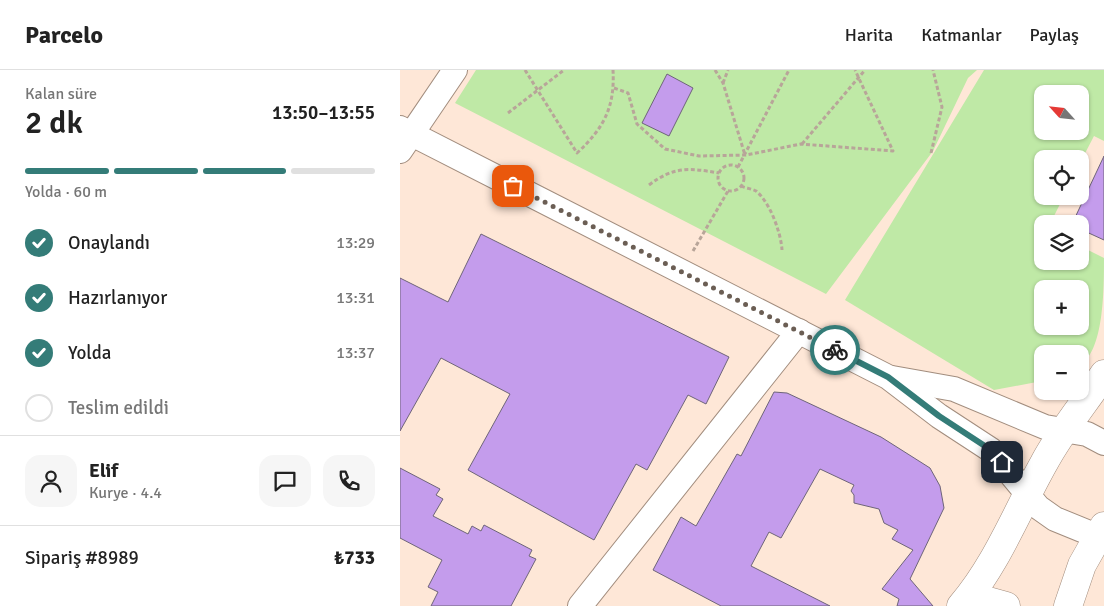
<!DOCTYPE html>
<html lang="tr">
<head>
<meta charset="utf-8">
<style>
	:root { --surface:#fff; --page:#f6f6f6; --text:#222; --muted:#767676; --line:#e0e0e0; --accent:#347c78 }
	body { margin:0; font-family:Signika,sans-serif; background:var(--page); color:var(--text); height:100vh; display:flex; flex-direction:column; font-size:19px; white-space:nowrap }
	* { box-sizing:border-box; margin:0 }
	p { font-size:16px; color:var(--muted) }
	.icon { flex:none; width:28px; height:28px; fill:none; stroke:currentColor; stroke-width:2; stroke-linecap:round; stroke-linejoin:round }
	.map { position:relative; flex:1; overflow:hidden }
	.side { display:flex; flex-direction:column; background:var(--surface); width:400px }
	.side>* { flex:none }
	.needle { width:32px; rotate:297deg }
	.fabs { position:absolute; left:634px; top:15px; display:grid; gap:10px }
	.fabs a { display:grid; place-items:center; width:55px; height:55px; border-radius:10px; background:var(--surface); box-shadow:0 1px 4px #0004; font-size:25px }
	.pin { position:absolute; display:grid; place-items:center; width:42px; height:42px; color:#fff; margin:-21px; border-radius:10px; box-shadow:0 2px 8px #0006 }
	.courier { position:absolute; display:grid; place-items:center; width:50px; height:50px; margin:-25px; border:4px solid #347c78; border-radius:50%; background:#fff; color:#222; box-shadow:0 1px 6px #0007 }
	.summary em { font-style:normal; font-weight:600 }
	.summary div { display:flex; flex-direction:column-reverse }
	.summary { display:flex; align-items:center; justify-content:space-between; height:85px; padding:0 25px }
	h1 { font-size:32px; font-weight:600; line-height:38px }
	.bar { display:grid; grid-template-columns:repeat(4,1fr); gap:8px 5px; align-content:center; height:60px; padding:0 25px }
	.bar i { height:6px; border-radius:4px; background:var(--line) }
	.bar .active { background:var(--accent) }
	.bar p { grid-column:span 4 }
	.line { display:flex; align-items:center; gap:12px; padding:0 25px; border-top:1px solid var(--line) }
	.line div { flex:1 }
	.round { display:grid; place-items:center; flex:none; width:52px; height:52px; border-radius:15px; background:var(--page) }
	ol { padding:0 25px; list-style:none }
	li { display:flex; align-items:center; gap:15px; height:55px }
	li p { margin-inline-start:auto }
	li .icon { padding:5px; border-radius:50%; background:var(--accent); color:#fff; stroke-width:4 }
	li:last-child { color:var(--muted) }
	li i { width:28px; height:28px; border:2px solid var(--line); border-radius:50% }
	header { display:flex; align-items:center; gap:30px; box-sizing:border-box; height:70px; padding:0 25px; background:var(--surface); border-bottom:1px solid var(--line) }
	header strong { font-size:24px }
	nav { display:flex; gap:28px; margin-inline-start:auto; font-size:18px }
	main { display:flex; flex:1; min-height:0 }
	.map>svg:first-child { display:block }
	.green { fill:#bfe9a6; fill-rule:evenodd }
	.building { fill:#c49cec; stroke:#6e6579 }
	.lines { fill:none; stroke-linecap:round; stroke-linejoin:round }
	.minor-casing { stroke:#a28d7e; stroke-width:26 }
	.major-casing { stroke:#a28d7e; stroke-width:29 }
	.path { stroke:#b8a599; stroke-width:3; stroke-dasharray:4 2.5; stroke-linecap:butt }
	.minor { stroke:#fff; stroke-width:24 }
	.major { stroke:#fff; stroke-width:28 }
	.done { stroke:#6b5e54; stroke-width:5; stroke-dasharray:0 9 }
	.route { stroke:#347c78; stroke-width:6 }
</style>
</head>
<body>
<header>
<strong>Parcelo</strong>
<nav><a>Harita</a><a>Katmanlar</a><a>Paylaş</a></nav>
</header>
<main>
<section class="side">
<div class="summary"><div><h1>2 dk</h1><p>Kalan süre</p></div><em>13:50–13:55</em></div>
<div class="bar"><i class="active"></i><i class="active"></i><i class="active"></i><i></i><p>Yolda · 60 m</p></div>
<ol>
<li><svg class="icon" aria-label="check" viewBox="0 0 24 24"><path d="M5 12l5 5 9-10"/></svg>Onaylandı<p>13:29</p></li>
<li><svg class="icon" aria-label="check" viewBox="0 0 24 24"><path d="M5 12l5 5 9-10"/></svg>Hazırlanıyor<p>13:31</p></li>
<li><svg class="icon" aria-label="check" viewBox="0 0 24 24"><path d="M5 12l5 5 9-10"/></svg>Yolda<p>13:37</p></li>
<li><i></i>Teslim edildi</li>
</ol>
<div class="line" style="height:90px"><a class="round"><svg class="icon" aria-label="person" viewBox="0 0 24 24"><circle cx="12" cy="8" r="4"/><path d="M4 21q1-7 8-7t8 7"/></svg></a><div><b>Elif</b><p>Kurye · 4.4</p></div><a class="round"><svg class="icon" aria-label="chat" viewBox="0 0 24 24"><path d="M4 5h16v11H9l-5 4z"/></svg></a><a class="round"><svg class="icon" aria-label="phone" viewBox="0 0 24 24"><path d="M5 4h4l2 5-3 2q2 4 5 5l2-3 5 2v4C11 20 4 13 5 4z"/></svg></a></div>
<div class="line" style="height:65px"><div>Sipariş #8989</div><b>₺733</b></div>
</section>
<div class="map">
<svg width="704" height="536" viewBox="0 0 704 536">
	<rect width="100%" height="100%" fill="#fee7d7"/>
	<!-- green -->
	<g class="green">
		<path d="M76,0h501l-9,8 -35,73 -107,143 -371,-191z"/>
		<path d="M584,0h120v71l-10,-5 -14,27v-4h-38v37h22l-14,28h-8v37h38v-15l24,12c0,31 0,93 -24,107v-11h-38v27l-48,9 -149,-90zM642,24h38v37h-38zM642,219h38v37h-38z"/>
	</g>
	<!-- building -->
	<g class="building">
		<path d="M267,4l26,14 -24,48 -27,-13z"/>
		<path d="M704,86v84l-24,-11v-5h-8z"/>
		<path d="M81,164l248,123 -23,47 -18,-9 -41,75 -11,-6 -42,76 -126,-70 42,-76 -69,-36 -41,73v-153l48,24z"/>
		<path d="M374,322l13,1 94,44 49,31 10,18 4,22 -34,71 23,27h-36l2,-7 -17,-10 31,-39 -21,-11 6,-9 -14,-7 -5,-14 -25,-6v-8l-3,-4 3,-6 -34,-16 -39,69 -12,-6 -18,34 79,40h-109l-68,-36 28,-53 15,9 41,-72 4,2z"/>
		<path d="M0,398l40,21 -4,6 7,4 -10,17 35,18 4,-8 9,5 3,-6 48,25 -3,6 7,3 -25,47h-80l7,-14 -10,-5 14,-27 -42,-22z"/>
	</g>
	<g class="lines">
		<defs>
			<g id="minor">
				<path d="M0,58l488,249 51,39 52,34 47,57 17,12 49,20"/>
				<path d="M0,81l55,-81"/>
				<path d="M492,308l62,11 91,38 42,7 17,9"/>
				<path d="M180,536l219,-275"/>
			</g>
			<g id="major">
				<path d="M570,526l36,10"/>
				<path d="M561,536c36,-42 56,-95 83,-143 17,-32 40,-59 60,-89"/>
				<path d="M668,536l14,-41 22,-39"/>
			</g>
		</defs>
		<!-- minor casing -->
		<use href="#minor" class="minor-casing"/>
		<!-- major casing -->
		<use href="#major" class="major-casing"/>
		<!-- path -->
		<g class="path">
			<path d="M125,0l52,83c27,-25 38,-46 36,-83"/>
			<path d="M315,0l8,13 22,72"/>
			<path d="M323,13l5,-13"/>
			<path d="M214,18l14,5 9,31 28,25 34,7 47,-1 55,-11 92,7 -38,-81"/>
			<path d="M108,43l56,-43"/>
			<path d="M402,74l63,-74"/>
			<path d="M531,83l11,-46 -9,-37"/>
			<circle cx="331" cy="108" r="13"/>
			<path d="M338,97l51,-97"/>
			<path d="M249,115c25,-19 41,-17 70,-12"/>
			<path d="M341,116c4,2 12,3 15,5 14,11 25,42 26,59"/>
			<path d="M293,181l35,-60"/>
		</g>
		<!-- minor -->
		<use href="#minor" class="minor"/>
		<!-- major -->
		<use href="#major" class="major"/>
	</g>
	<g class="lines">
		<!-- done -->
		<path class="done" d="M113,116l322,164"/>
		<!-- route -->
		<path class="route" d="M435,280l53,27 51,39 52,34 11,12"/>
	</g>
</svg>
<div class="fabs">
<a><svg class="needle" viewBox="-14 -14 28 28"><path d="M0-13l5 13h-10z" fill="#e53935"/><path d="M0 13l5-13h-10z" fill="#767676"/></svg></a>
<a><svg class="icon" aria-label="locate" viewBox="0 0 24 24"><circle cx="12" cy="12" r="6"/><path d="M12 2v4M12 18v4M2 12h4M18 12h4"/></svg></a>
<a><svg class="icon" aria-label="layers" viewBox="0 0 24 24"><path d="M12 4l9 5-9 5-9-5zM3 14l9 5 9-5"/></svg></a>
<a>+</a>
<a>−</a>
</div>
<div class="pin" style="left:113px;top:116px;background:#ea580c"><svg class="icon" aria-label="bag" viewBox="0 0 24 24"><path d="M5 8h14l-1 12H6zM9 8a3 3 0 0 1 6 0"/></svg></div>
<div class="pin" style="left:602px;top:392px;background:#1f2937"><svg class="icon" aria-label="home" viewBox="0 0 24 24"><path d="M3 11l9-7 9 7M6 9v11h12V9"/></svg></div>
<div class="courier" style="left:435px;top:280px"><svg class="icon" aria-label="bike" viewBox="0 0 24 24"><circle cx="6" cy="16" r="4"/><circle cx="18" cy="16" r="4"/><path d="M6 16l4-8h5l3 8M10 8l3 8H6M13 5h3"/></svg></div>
</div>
</main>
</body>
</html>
